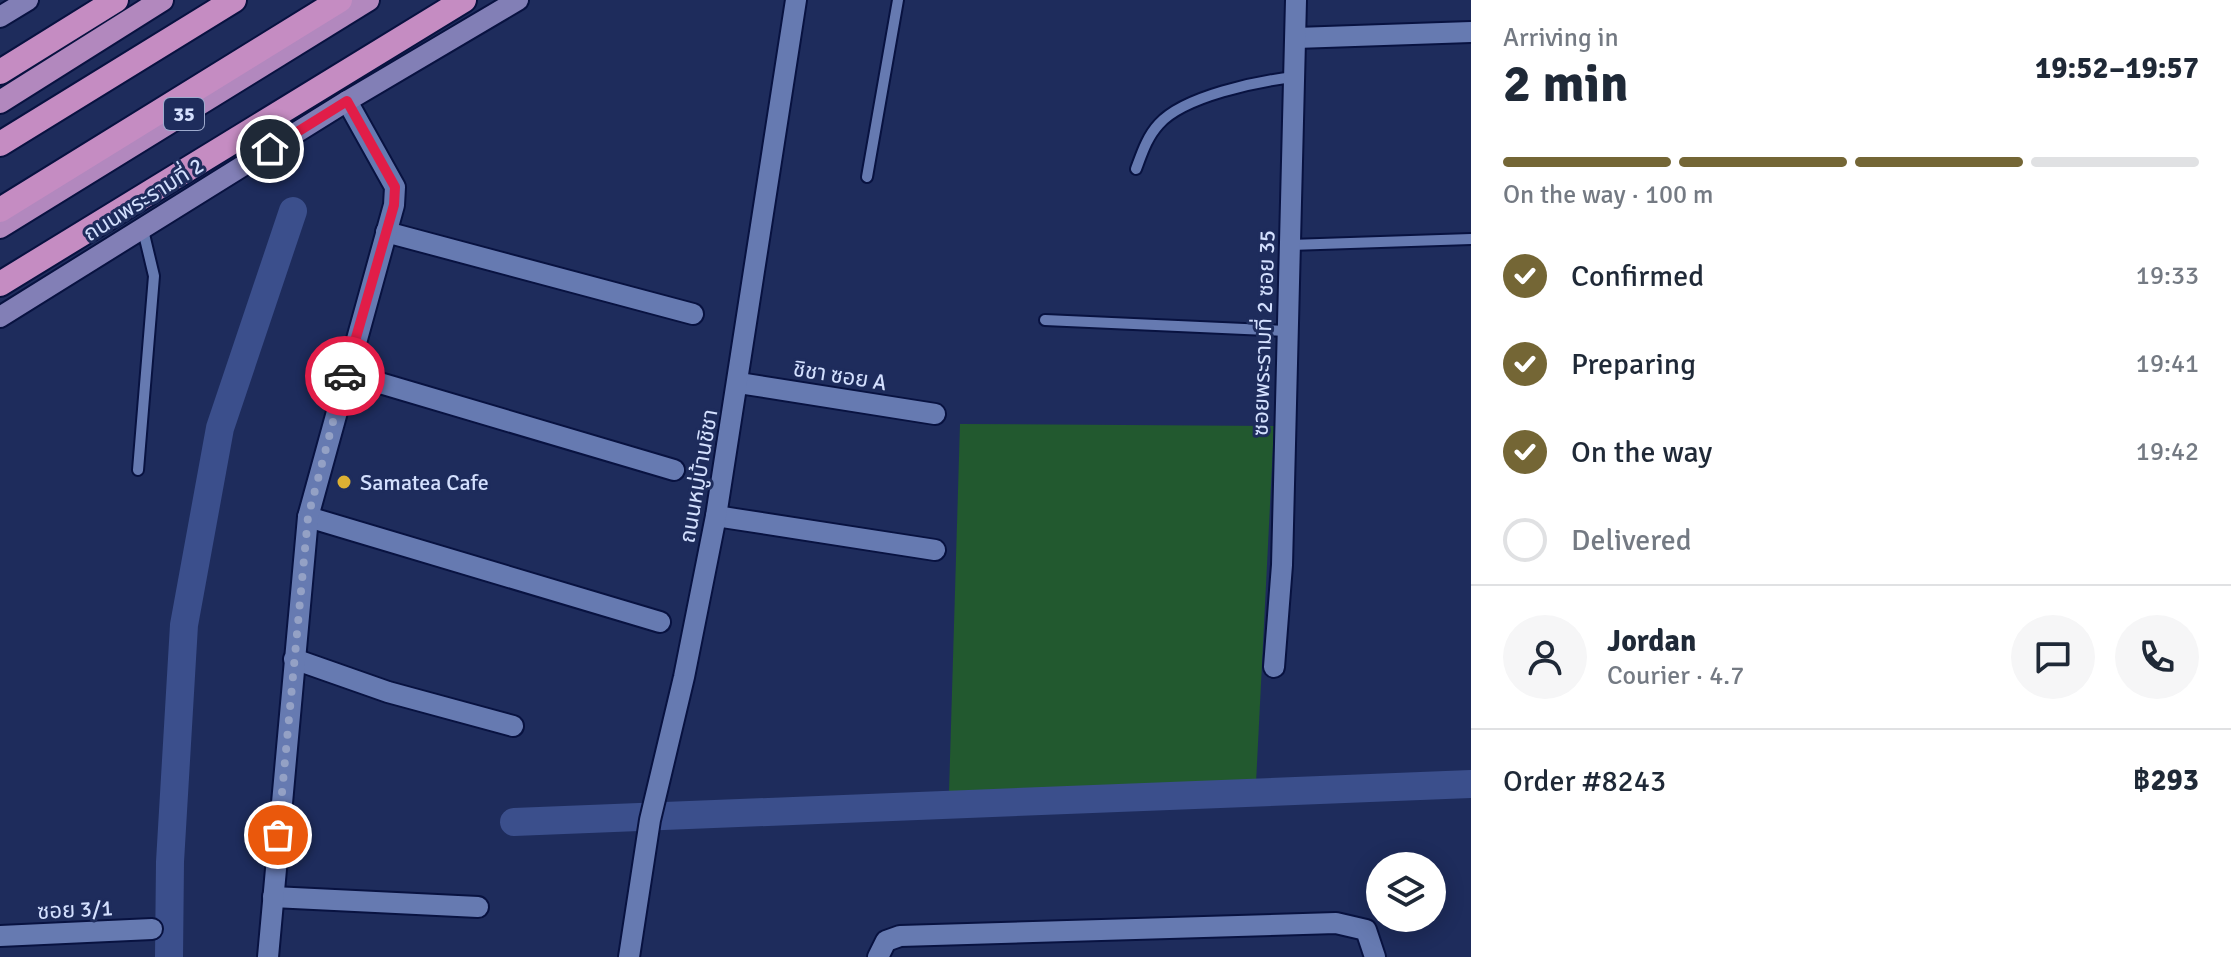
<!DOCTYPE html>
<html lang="en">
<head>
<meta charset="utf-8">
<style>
	:root { --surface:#fff; --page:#f6f6f7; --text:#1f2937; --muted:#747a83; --line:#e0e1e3; --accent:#746635 }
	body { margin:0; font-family:Signika,"Noto Sans Thai",sans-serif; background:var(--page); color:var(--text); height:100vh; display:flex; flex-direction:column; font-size:30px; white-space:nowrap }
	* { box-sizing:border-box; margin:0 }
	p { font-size:26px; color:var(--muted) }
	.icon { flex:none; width:44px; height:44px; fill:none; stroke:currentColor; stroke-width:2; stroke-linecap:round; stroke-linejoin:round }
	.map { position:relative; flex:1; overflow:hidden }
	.details { display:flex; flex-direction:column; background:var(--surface); width:760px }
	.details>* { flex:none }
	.buttons { position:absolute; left:1366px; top:852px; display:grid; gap:16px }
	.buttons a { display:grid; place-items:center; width:80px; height:80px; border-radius:50%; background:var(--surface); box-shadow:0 4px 20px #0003; font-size:40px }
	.pin { position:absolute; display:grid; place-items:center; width:68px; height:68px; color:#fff; margin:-34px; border:4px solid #fff; border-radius:50%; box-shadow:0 2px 8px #0007 }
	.courier { position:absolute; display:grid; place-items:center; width:80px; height:80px; margin:-40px; border:6px solid #e11d48; border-radius:50%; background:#fff; color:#222; box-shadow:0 2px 10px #0007 }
	.overview em { font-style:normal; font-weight:700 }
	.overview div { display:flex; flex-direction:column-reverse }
	.overview { display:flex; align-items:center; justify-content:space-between; height:136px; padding:0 32px }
	h1 { font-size:52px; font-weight:700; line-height:60px }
	.bar { display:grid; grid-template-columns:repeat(4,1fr); gap:12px 8px; align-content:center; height:96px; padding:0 32px }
	.bar i { height:10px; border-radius:6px; background:var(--line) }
	.bar .selected { background:var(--accent) }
	.bar p { grid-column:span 4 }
	.line { display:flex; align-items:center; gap:20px; padding:0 32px; border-top:2px solid var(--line) }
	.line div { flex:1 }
	.round { display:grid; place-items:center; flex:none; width:84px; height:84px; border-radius:42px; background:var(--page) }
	ol { padding:0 32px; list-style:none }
	li { display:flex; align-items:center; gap:24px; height:88px }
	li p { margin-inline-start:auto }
	li .icon { padding:8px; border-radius:50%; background:var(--accent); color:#fff; stroke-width:4 }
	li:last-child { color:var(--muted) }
	li i { width:44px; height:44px; border:4px solid var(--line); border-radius:50% }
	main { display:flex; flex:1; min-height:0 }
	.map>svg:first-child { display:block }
	.green { fill:#22592f }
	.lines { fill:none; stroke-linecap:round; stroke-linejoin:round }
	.canal { stroke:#3b4f8c; stroke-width:28 }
	.service-casing { stroke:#081240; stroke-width:14 }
	.minor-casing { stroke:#081240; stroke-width:24 }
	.secondary-casing { stroke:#081240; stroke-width:24 }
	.trunk-casing { stroke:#081240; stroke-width:26 }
	.motorway-casing { stroke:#081240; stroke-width:28 }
	.service { stroke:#667ab1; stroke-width:10 }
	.minor { stroke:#667ab1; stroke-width:20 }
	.secondary { stroke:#827fb6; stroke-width:20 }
	.trunk { stroke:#b288be; stroke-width:22 }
	.motorway { stroke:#c58cc2; stroke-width:24 }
	.done { stroke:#94a1c5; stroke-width:8; stroke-dasharray:0 14.4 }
	.route { stroke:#e11d48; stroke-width:10 }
	.poi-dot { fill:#ddb133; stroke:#1e2c5c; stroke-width:3 }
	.labels { text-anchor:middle; stroke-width:6; stroke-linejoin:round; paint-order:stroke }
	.shield { fill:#1e2c5c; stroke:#9daacd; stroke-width:2 }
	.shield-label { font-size:20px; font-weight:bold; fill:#d4e0fe }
	.street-label { font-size:22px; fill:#d4e0fe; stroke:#1e2c5c }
	.poi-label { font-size:22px; fill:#d4e0fe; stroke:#1e2c5c; text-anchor:start }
</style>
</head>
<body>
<main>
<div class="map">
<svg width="1471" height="957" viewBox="0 0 1471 957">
	<rect width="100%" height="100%" fill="#1e2c5c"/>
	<!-- green -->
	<path class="green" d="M960,424l314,2 -18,357 -307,10z"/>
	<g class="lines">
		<!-- canal -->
		<g class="canal">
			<path d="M514,822l957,-38"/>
			<path d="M169,957l1,-95 14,-237 36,-197 73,-217"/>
		</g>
		<defs>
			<g id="service">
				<path d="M1136,169c6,-16 11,-32 23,-45 25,-28 99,-43 136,-47"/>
				<path d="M867,177l31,-177"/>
				<path d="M1290,245l181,-6"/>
				<path d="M1045,320l241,11"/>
				<path d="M138,470l16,-194 -11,-46"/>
			</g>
			<g id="minor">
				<path d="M1296,38l175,-6"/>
				<path d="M386,232l307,82"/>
				<path d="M346,373l328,97"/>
				<path d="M739,383l196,31"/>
				<path d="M716,516l219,34"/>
				<path d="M308,517l352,105"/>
				<path d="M294,659l94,33 125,34"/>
				<path d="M1274,667l8,-102 14,-565"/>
				<path d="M273,897l205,10"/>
				<path d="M0,936l152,-7"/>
				<path d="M268,957l40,-440 86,-312 1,-18 -48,-86"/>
				<path d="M629,957l21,-137 34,-143 32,-161 80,-516"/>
				<path d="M878,957l8,-16 14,-5 436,-13 30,7 9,27"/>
			</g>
			<g id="secondary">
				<path d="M0,17l28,-17"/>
				<path d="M0,317l347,-216 171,-101"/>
			</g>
			<g id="trunk">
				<path d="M0,102l162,-102"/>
				<path d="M0,227l368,-227"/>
			</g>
			<g id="motorway">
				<path d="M0,72l116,-72"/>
				<path d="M0,144l234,-144"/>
				<path d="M0,210l340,-210"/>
				<path d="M0,284l464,-284"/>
			</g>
		</defs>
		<!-- service casing -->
		<use href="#service" class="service-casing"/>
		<!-- minor casing -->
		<use href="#minor" class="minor-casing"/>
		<!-- secondary casing -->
		<use href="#secondary" class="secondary-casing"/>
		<!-- trunk casing -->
		<use href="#trunk" class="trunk-casing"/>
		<!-- motorway casing -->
		<use href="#motorway" class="motorway-casing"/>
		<!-- service -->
		<use href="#service" class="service"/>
		<!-- minor -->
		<use href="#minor" class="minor"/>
		<!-- secondary -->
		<use href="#secondary" class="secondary"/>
		<!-- trunk -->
		<use href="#trunk" class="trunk"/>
		<!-- motorway -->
		<use href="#motorway" class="motorway"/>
	</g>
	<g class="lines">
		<!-- done -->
		<path class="done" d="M278,835l30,-318 37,-141"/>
		<!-- route -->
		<path class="route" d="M270,149l77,-48 48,86 -1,18 -49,171"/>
	</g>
	<!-- markers -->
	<circle class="poi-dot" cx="344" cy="482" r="8"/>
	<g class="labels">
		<!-- shield labels -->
		<rect class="shield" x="164" y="98" width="40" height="32" rx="6"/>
		<g class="shield-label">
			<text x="184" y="121">35</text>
		</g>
		<!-- street labels -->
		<g class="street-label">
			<text transform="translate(143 199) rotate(-32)" y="8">ถนนพระรามที่ 2</text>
			<text transform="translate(1263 333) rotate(-88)" y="8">ซอยพระรามที่ 2 ซอย 35</text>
			<text transform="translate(840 375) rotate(9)" y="8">ชิชา ซอย A</text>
			<text transform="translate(698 476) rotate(-80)" y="8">ถนนหมู่บ้านชิชา</text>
			<text transform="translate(75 909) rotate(-3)" y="8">ซอย 3/1</text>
		</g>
		<!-- poi labels -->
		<g class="poi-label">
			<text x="360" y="490">Samatea Cafe</text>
		</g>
	</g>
</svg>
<div class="buttons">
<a><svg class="icon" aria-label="layers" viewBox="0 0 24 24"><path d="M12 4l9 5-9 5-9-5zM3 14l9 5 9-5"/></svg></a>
</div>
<div class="pin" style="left:278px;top:835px;background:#ea580c"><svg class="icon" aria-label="bag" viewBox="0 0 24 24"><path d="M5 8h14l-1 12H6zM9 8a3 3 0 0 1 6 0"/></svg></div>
<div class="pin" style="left:270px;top:149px;background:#1f2937"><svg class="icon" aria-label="home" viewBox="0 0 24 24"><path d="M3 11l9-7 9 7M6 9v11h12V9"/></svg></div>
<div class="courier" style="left:345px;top:376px"><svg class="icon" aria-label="car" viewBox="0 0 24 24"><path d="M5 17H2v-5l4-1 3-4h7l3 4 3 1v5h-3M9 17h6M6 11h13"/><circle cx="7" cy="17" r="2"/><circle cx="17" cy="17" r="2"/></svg></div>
</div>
<section class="details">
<div class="overview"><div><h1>2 min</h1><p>Arriving in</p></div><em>19:52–19:57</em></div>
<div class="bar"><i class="selected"></i><i class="selected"></i><i class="selected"></i><i></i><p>On the way · 100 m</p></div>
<ol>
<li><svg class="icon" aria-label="check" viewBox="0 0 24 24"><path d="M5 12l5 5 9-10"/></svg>Confirmed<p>19:33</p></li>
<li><svg class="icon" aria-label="check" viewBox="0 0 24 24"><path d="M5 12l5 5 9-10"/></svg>Preparing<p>19:41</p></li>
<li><svg class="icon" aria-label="check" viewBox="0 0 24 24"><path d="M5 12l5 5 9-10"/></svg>On the way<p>19:42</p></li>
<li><i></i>Delivered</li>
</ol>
<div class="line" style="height:144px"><a class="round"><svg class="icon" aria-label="person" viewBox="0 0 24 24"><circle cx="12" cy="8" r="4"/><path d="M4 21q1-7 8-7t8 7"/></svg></a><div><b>Jordan</b><p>Courier · 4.7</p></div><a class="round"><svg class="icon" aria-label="chat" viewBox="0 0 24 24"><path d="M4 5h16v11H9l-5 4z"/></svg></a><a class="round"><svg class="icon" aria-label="phone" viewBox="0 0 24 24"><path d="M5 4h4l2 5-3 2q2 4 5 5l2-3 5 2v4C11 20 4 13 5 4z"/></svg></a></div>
<div class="line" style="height:104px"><div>Order #8243</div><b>฿293</b></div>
</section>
</main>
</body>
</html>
